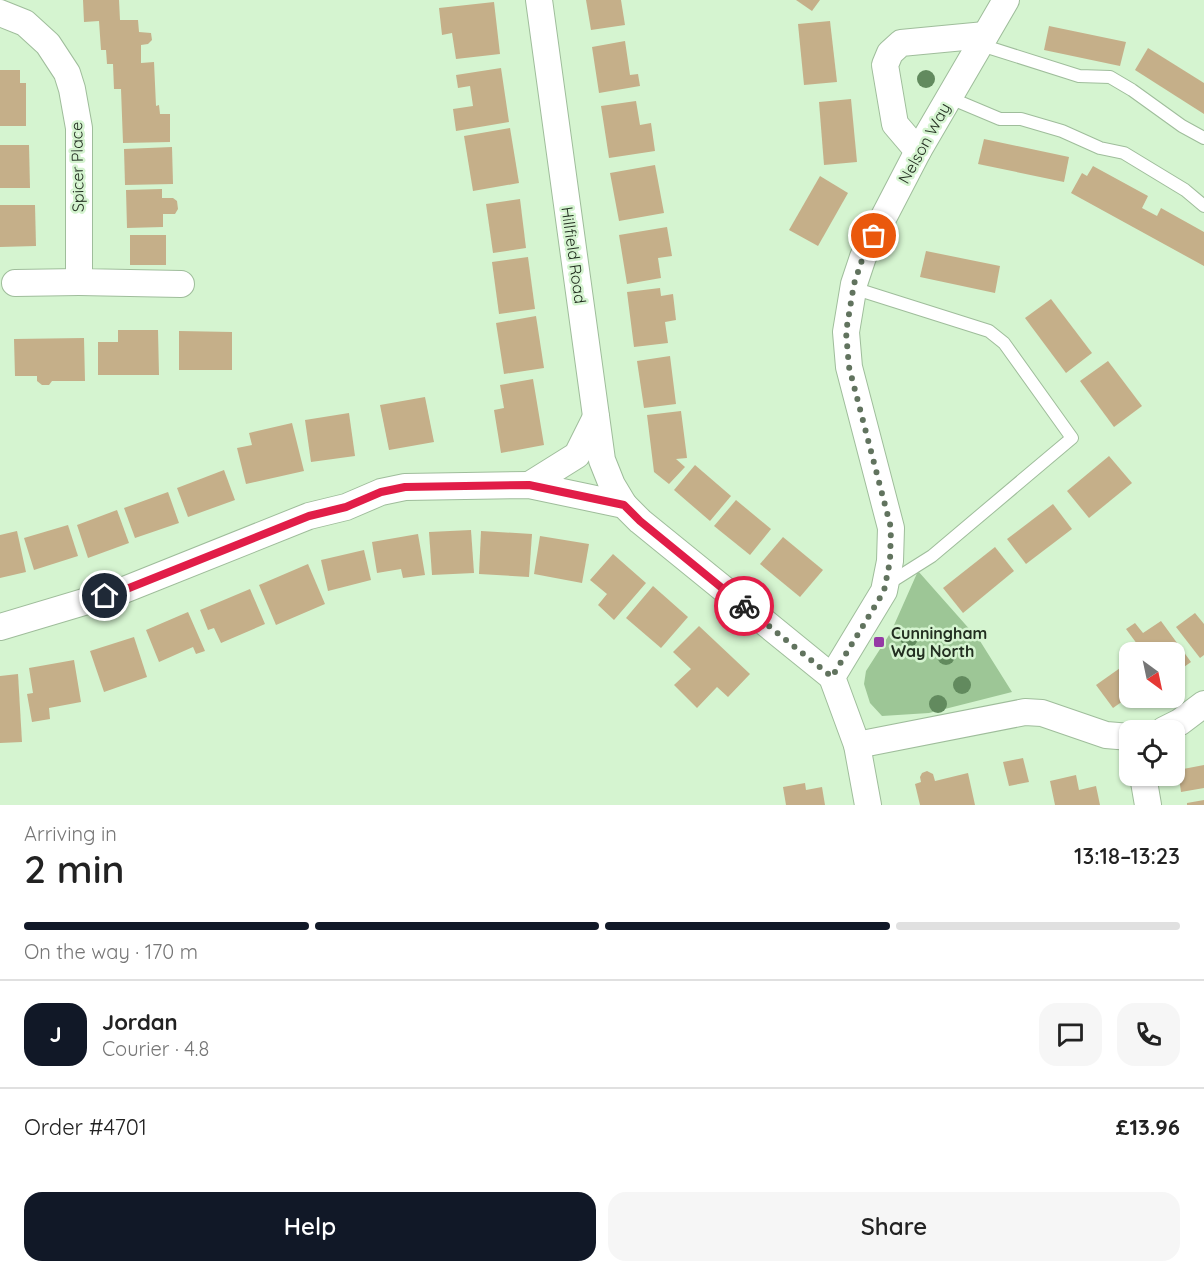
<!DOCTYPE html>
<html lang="en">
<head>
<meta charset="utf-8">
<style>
	:root { --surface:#fff; --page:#f6f6f6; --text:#222; --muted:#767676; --line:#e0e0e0; --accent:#111827 }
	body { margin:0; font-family:Quicksand,sans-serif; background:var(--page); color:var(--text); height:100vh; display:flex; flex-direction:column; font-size:22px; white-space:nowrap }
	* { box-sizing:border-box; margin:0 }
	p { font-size:20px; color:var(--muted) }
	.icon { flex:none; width:33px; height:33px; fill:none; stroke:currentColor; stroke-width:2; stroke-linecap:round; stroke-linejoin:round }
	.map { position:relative; height:805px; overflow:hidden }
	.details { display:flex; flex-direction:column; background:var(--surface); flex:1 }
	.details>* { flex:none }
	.needle { width:39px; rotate:147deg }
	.buttons { position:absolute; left:1119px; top:642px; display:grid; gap:12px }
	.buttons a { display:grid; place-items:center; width:66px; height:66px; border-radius:12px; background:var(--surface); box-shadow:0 2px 4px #0004; font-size:30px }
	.pin { position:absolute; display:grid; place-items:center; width:51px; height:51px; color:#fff; margin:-26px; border:3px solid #fff; border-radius:50%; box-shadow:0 2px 6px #0007 }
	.courier { position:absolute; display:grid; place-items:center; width:60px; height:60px; margin:-30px; border:4px solid #e11d48; border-radius:50%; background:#fff; color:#222; box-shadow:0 2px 8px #0007 }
	.head em { font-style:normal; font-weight:600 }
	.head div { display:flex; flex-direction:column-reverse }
	.head { display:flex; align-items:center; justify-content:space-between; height:102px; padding:0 24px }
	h1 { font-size:39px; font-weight:600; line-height:45px }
	.bar { display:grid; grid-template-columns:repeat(4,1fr); gap:9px 6px; align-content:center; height:72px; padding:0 24px }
	.bar i { height:8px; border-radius:4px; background:var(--line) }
	.bar .current { background:var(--accent) }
	.bar p { grid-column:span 4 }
	.line { display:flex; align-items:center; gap:15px; padding:0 24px; border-top:2px solid var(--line) }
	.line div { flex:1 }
	.round { display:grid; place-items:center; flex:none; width:63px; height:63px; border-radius:18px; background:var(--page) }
	.cta { display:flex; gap:12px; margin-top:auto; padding:12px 24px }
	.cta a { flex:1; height:69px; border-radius:18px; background:var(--accent); color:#fff; font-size:24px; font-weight:600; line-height:69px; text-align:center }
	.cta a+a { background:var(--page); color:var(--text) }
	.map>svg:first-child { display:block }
	.green { fill:#9dc696 }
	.building { fill:#c5af89 }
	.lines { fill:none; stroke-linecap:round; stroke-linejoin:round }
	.lane-casing { stroke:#9fbd9b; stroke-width:14 }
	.street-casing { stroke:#9fbd9b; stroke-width:28 }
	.lane { stroke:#fff; stroke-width:12 }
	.street { stroke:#fff; stroke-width:26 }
	.tree { fill:#628a5e }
	.done { stroke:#61735e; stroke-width:6; stroke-dasharray:0 10.8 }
	.route { stroke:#e11d48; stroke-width:8 }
	.poi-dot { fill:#953aa5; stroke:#d5f4d0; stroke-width:2 }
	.labels { text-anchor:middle; stroke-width:5; stroke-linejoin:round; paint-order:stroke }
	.street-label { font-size:16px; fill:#222e20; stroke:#d5f4d0 }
	.poi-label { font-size:16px; font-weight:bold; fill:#222e20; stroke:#d5f4d0; text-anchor:start }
</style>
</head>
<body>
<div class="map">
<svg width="1204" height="805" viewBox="0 0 1204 805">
	<rect width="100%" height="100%" fill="#d5f4d0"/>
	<!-- green -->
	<path class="green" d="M918,571l62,70 32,51 -83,21 -47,3 -12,-13 -6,-19 2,-13 25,-39z"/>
	<!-- building -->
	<g class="building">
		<path d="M83,0h36l1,20h18l1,12 12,1 1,7 -4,4 -7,1v18l13,-1 2,44 3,-1 1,9h10v28l-47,1 -2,-54h-7l-1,-25h-6l-1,-14h-5l-2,-29 -15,1z"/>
		<path d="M586,0h35l4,25 -34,5z"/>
		<path d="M796,0h24l-8,11z"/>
		<path d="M494,2l6,52 -44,5 -4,-26 -10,2 -3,-27z"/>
		<path d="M830,21l7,61 -33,3 -6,-61z"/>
		<path d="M1049,26l77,16 -6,24 -76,-16z"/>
		<path d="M625,41l5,34 8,-1 2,12 -41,7 -7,-46z"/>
		<path d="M1148,48l56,35v31l-69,-44z"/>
		<path d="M501,68l8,54 -53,9 -3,-22 20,-3 -3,-20 -12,2 -2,-13z"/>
		<path d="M0,70h20v13h6v43h-26z"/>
		<path d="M851,99l6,63 -33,3 -5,-63z"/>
		<path d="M636,101l4,24 11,-2 4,28 -46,7 -8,-52z"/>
		<path d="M510,128l9,55 -46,8 -9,-55z"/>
		<path d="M984,139l85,18 -5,25 -86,-18z"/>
		<path d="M0,145h29l1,43h-30z"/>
		<path d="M172,147l1,37 -48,1 -1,-36z"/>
		<path d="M655,165l9,48 -45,8 -9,-48z"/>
		<path d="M1093,166l55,30 -6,12 15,8 4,-8 43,24v34l-133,-73 11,-20 5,3z"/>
		<path d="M820,176l28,17 -30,53 -29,-16z"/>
		<path d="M162,189v9h11l4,3 1,8 -3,5h-12v13l-36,1 -1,-38z"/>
		<path d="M520,199l6,49 -33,5 -7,-49z"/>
		<path d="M0,205h35l1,41 -36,1z"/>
		<path d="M667,227l5,29 -14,2 3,20 -34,6 -8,-49z"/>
		<rect x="130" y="235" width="36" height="30"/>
		<path d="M926,251l74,15 -5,27 -75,-16z"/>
		<path d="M528,257l7,52 -36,5 -7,-52z"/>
		<path d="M660,288l1,8 12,-2 3,26 -11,2 3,21 -34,4 -7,-55z"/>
		<path d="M1051,299l41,54 -26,20 -41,-55z"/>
		<path d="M536,316l8,52 -40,6 -8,-51z"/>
		<path d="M118,330h40l1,45h-61v-33h20z"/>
		<path d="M179,331l53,1v38h-53z"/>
		<path d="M84,338l1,43h-33l-3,4h-7l-5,-4v-5h-22l-1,-37z"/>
		<path d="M670,356l6,48 -32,4 -7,-47z"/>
		<path d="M1108,361l34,45 -28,21 -34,-46z"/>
		<path d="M533,379l11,66 -43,8 -7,-43 10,-2 -4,-23z"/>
		<path d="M425,397l9,45 -45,8 -9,-45z"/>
		<path d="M681,411l6,47 -11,1 9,8 -16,17 -15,-12 -7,-57z"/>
		<path d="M349,413l6,43 -44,6 -6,-42z"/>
		<path d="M292,423l12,48 -58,13 -9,-36 15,-3 -3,-12z"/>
		<path d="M1109,456l23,27 -43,35 -22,-27z"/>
		<path d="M695,465l36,31 -21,25 -36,-31z"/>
		<path d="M224,470l11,30 -47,17 -11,-29z"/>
		<path d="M168,492l11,31 -44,15 -11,-30z"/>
		<path d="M736,500l35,29 -21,26 -36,-29z"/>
		<path d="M1053,504l19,25 -46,35 -19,-25z"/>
		<path d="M117,510l12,33 -41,15 -11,-33z"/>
		<path d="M68,525l10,31 -44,14 -10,-32z"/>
		<path d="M471,530l3,43 -42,2 -3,-43z"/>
		<path d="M17,531l9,41 -26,6v-43z"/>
		<path d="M481,531l51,3 -3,43 -50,-3z"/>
		<path d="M418,534l7,41 -22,3 -2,-9 -24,4 -5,-31z"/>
		<path d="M540,536l49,8 -7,39 -48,-9z"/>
		<path d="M783,537l40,33 -23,27 -40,-33z"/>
		<path d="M995,547l19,24 -51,42 -20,-25z"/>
		<path d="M364,550l7,30 -43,11 -7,-31z"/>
		<path d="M613,554l33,29 -32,37 -16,-15 9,-11 -17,-14z"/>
		<path d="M308,564l17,40 -49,21 -17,-40z"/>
		<path d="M653,586l35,31 -27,31 -35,-30z"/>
		<path d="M250,589l15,35 -44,19 -7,-15 -6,2 -8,-20z"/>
		<path d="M188,612l17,39 -9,3 -3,-7 -34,15 -13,-32z"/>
		<path d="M1195,613l9,11v31l-4,3 -24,-31z"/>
		<path d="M1161,621l30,41 -17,12v-22h-31l-17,-23 9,-6 8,10z"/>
		<path d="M699,626l51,48 -22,23 -11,-10 -20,21 -23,-23 17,-16 -18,-17z"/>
		<path d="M134,637l13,40 -43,15 -14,-41z"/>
		<path d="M74,660l7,42 -32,6 1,11 -18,3 -5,-28 6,-1 -4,-25z"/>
		<path d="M1130,661v35l-17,12 -17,-23z"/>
		<path d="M18,674l4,68 -22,1v-67z"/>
		<path d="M1023,758l6,24 -20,4 -6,-24z"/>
		<path d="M1204,765v23l-23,4 -3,-22z"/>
		<path d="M927,771l6,3 2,7 33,-8 7,32h-55l-5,-21 6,-2 -1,-5 2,-4z"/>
		<path d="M1076,775l3,15 17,-4 4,19h-45l-5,-24z"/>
		<path d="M805,783l1,7 16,-3 3,18h-39l-3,-18z"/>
		<path d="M1204,800v5h-17v-2z"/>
	</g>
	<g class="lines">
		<defs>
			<g id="lane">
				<path d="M981,45l98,31 31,1 22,13 50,36 22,12"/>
				<path d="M950,98l50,21h21l41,12 38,17 24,5 61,37 19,16"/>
				<path d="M853,288l136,43 15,12 68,95 -140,118 -46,29"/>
			</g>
			<g id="street">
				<path d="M539,0l63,460 10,25 12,20"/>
				<path d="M0,13l25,10 23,21 19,29 5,16 7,39v154l102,2"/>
				<path d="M918,151l-23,-27 -10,-59 5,-12 11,-10 84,-8"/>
				<path d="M15,283l64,-1"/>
				<path d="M529,485l48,-30 19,-38"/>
				<path d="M0,627l124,-37 185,-74 37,-9 35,-15 24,-5 124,-2 95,20 16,16 192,156"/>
				<path d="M1164,730l16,-8 24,-18"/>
				<path d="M857,745l168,-33 17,1 64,22 24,2"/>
				<path d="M1143,776l5,29"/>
				<path d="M868,805l-11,-60 -25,-68 52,-86 6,-30 1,-33 -42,-161 -3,-35 8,-48 9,-27 55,-106 88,-151"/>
			</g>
		</defs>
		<!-- lane casing -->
		<use href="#lane" class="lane-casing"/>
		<!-- street casing -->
		<use href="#street" class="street-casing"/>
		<!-- lane -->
		<use href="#lane" class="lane"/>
		<!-- street -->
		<use href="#street" class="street"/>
	</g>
	<!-- trees -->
	<g class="tree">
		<circle cx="926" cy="79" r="9"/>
		<circle cx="909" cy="638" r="9"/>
		<circle cx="946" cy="656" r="9"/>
		<circle cx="962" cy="685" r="9"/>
		<circle cx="938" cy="704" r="9"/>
	</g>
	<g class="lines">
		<!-- done -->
		<path class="done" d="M744,606l88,71 52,-86 6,-30 1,-33 -42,-161 -3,-35 8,-48 9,-27 11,-21"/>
		<!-- route -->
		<path class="route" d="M105,596l19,-6 185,-74 37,-9 35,-15 24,-5 124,-2 95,20 16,16 104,85"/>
	</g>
	<!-- markers -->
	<rect class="poi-dot" x="873" y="636" width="12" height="12" rx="3"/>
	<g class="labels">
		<!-- street labels -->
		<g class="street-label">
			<text transform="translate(924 143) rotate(-61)" y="6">Nelson Way</text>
			<text transform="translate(77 167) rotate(-91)" y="6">Spicer Place</text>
			<text transform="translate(574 255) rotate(82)" y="6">Hillfield Road</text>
		</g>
		<!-- poi labels -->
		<g class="poi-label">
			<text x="891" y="639">Cunningham<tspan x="891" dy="18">Way North</tspan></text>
		</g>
	</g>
</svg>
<div class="buttons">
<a><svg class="needle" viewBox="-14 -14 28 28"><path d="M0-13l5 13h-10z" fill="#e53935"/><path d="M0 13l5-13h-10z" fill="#767676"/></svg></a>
<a><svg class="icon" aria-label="locate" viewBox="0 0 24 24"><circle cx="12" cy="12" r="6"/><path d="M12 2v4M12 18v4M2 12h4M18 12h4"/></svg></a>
</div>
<div class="pin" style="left:874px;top:236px;background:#ea580c"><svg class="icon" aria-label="bag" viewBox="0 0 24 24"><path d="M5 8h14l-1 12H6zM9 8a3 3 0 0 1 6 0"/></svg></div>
<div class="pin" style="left:105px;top:596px;background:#1f2937"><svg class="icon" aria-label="home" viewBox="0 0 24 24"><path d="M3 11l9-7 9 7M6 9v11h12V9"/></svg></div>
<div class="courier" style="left:744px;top:606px"><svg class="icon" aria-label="bike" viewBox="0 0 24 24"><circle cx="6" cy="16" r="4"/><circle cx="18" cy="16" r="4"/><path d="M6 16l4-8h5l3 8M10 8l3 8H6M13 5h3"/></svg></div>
</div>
<section class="details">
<div class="head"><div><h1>2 min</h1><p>Arriving in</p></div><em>13:18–13:23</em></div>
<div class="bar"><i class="current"></i><i class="current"></i><i class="current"></i><i></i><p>On the way · 170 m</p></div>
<div class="line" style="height:108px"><b class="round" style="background:var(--accent);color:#fff">J</b><div><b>Jordan</b><p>Courier · 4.8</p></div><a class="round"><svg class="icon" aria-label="chat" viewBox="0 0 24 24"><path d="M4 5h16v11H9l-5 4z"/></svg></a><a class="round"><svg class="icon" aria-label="phone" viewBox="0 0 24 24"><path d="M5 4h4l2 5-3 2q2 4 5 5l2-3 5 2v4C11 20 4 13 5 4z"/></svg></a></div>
<div class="line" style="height:78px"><div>Order #4701</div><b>£13.96</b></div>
<div class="cta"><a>Help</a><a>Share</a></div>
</section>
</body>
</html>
